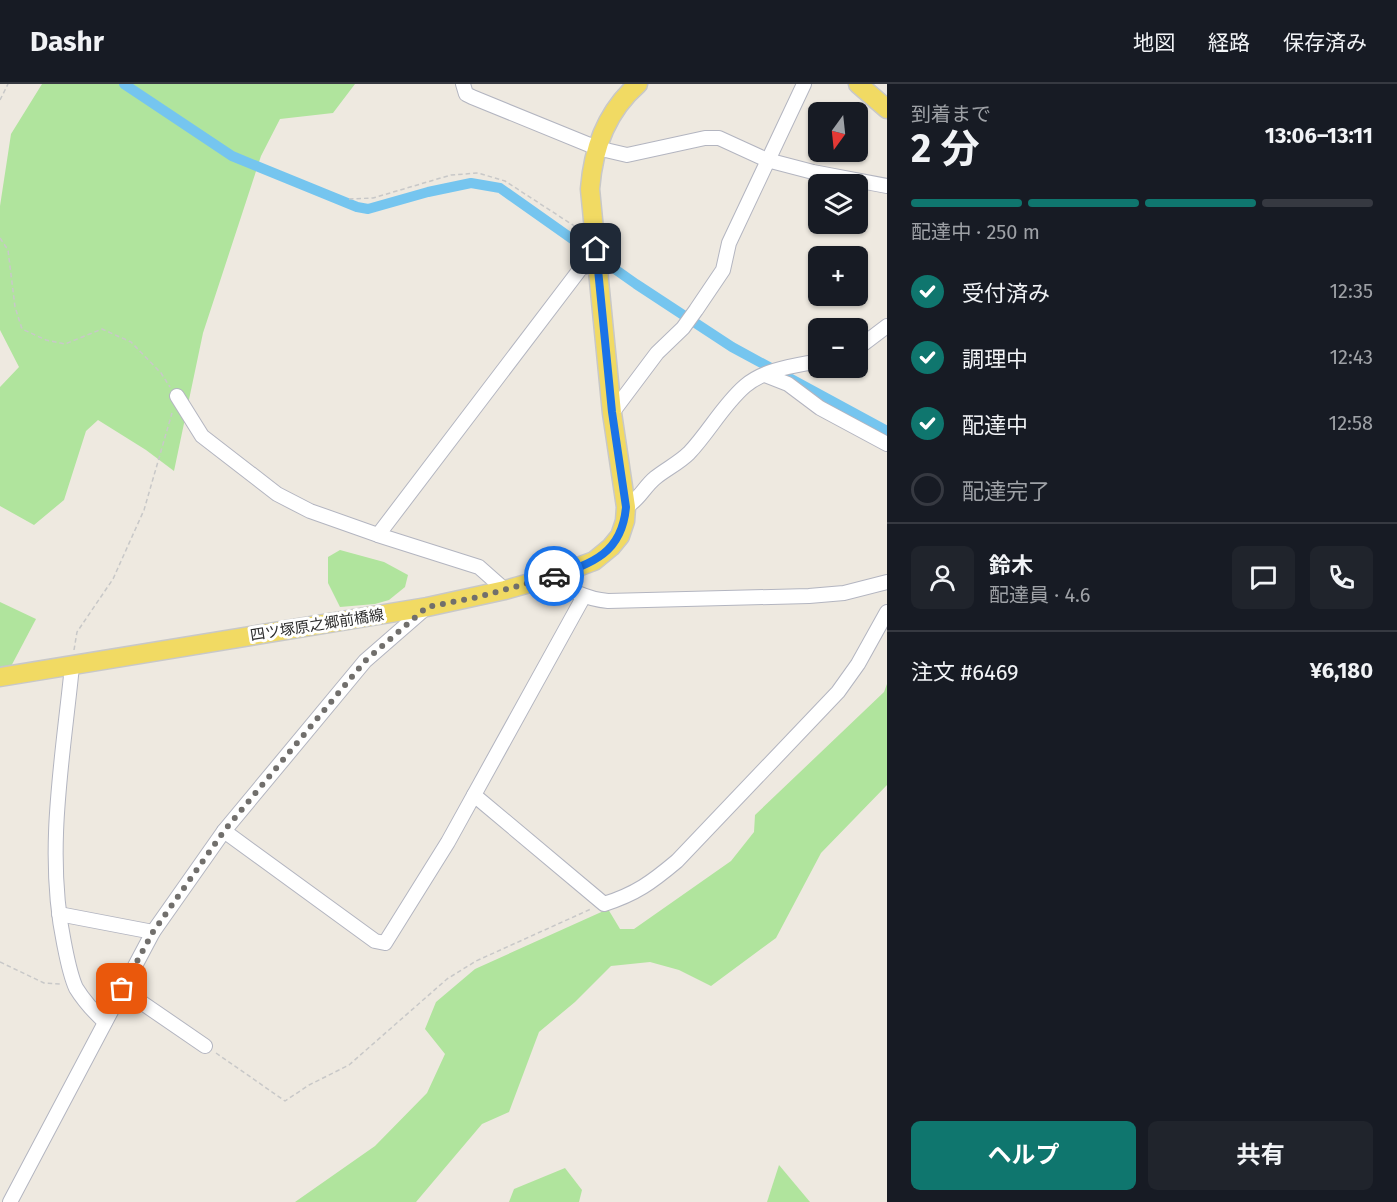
<!DOCTYPE html>
<html lang="ja">
<head>
<meta charset="utf-8">
<style>
	:root { --surface:#171b24; --page:#20242c; --text:#f1f3f6; --muted:#9ea1a6; --line:#363941; --accent:#0f766e }
	body { margin:0; font-family:"Fira Sans","Noto Sans JP",sans-serif; background:var(--page); color:var(--text); height:100vh; display:flex; flex-direction:column; font-size:22px; white-space:nowrap }
	* { box-sizing:border-box; margin:0 }
	p { font-size:20px; color:var(--muted) }
	.icon { flex:none; width:33px; height:33px; fill:none; stroke:currentColor; stroke-width:2; stroke-linecap:round; stroke-linejoin:round }
	.map { position:relative; flex:1; overflow:hidden }
	.side { display:flex; flex-direction:column; background:var(--surface); width:510px }
	.side>* { flex:none }
	.needle { width:39px; rotate:195deg }
	.buttons { position:absolute; left:808px; top:18px; display:grid; gap:12px }
	.buttons a { display:grid; place-items:center; width:60px; height:60px; border-radius:9px; background:var(--surface); box-shadow:0 2px 4px #0004; font-size:30px }
	.pin { position:absolute; display:grid; place-items:center; width:51px; height:51px; color:#fff; margin:-26px; border-radius:12px; box-shadow:0 3px 9px #0006 }
	.courier { position:absolute; display:grid; place-items:center; width:60px; height:60px; margin:-30px; border:4px solid #1a73e8; border-radius:50%; background:#fff; color:#222; box-shadow:0 2px 8px #0007 }
	.head em { font-style:normal; font-weight:700 }
	.head div { display:flex; flex-direction:column-reverse }
	.head { display:flex; align-items:center; justify-content:space-between; height:102px; padding:0 24px }
	h1 { font-size:39px; font-weight:700; line-height:45px }
	.bar { display:grid; grid-template-columns:repeat(4,1fr); gap:9px 6px; align-content:center; height:72px; padding:0 24px }
	.bar i { height:8px; border-radius:4px; background:var(--line) }
	.bar .current { background:var(--accent) }
	.bar p { grid-column:span 4 }
	.line { display:flex; align-items:center; gap:15px; padding:0 24px; border-top:2px solid var(--line) }
	.line div { flex:1 }
	.round { display:grid; place-items:center; flex:none; width:63px; height:63px; border-radius:9px; background:var(--page) }
	ol { padding:0 24px; list-style:none }
	li { display:flex; align-items:center; gap:18px; height:66px }
	li p { margin-inline-start:auto }
	li .icon { padding:6px; border-radius:50%; background:var(--accent); color:#fff; stroke-width:4 }
	li:last-child { color:var(--muted) }
	li i { width:33px; height:33px; border:3px solid var(--line); border-radius:50% }
	.action { display:flex; gap:12px; margin-top:auto; padding:12px 24px }
	.action a { flex:1; height:69px; border-radius:9px; background:var(--accent); color:#fff; font-size:24px; font-weight:700; line-height:69px; text-align:center }
	.action a+a { background:var(--page); color:var(--text) }
	header { display:flex; align-items:center; gap:36px; box-sizing:border-box; height:84px; padding:0 30px; background:var(--surface); border-bottom:2px solid var(--line) }
	header strong { font-size:28px }
	nav { display:flex; gap:33px; margin-inline-start:auto; font-size:21px }
	main { display:flex; flex:1; min-height:0 }
	.map>svg:first-child { display:block }
	.green { fill:#b0e49d }
	.lines { fill:none; stroke-linecap:round; stroke-linejoin:round }
	.canal { stroke:#75c5ef; stroke-width:10 }
	.minor-casing { stroke:#b3b5c0; stroke-width:16 }
	.major-casing { stroke:#c8c8c8; stroke-width:21 }
	.path { stroke:#c8c8c8; stroke-width:1.5; stroke-dasharray:4.5 3; stroke-linecap:butt }
	.minor { stroke:#fff; stroke-width:14 }
	.major { stroke:#f1da63; stroke-width:18 }
	.done { stroke:#716f6c; stroke-width:6; stroke-dasharray:0 10.8 }
	.route { stroke:#1a73e8; stroke-width:8 }
	.labels { text-anchor:middle; stroke-width:6; stroke-linejoin:round; paint-order:stroke }
	.street-label { font-size:15px; fill:#2d2d2d; stroke:#fff }
</style>
</head>
<body>
<header>
<strong>Dashr</strong>
<nav><a>地図</a><a>経路</a><a>保存済み</a></nav>
</header>
<main>
<div class="map">
<svg width="887" height="1118" viewBox="0 0 887 1118">
	<rect width="100%" height="100%" fill="#eee9e0"/>
	<!-- green -->
	<g class="green">
		<path d="M42,0h313l-22,29 -53,6 -19,37 -58,177 -29,138 -28,-21 -48,-30 -12,11 -22,69 -30,25 -34,-19v-119l19,-20 -19,-37v-124l11,-72z"/>
		<path d="M340,466l44,12 24,13 -3,12 -16,13 -14,4 -35,3 -12,-24v-26z"/>
		<path d="M0,518l36,17 -29,55 -7,8z"/>
		<path d="M887,600v101l-66,68 -45,85 -65,48 -32,-16 -29,-8 -39,4 -36,36 -36,30 -30,80 -27,12 -66,78h-121l80,-56 52,-53 18,-39 -20,-25 11,-27 39,-33 133,-60 12,20h14l97,-68 23,-29 1,-17 129,-123z"/>
		<path d="M779,1081l31,37h-43z"/>
		<path d="M565,1084l17,22 -3,12h-70l5,-13z"/>
	</g>
	<g class="lines">
		<!-- canal -->
		<path class="canal" d="M124,0l108,72 125,51 11,2 60,-17 43,-9 29,5 136,96 96,63 155,84"/>
		<defs>
			<g id="minor">
				<path d="M463,0l3,10 6,3 125,51 30,7 78,-17h14l48,22 46,12 74,14"/>
				<path d="M858,264l29,-22"/>
				<path d="M765,291l23,9 32,24 67,36"/>
				<path d="M177,312l25,40 75,58 33,17 68,24 101,32 26,23"/>
				<path d="M612,329l45,-60 26,-25 13,-18 27,-40 6,-27 75,-159"/>
				<path d="M626,423c13,-7 18,-20 29,-29 11,-9 24,-15 34,-25 20,-21 34,-48 56,-67 20,-17 49,-20 74,-25"/>
				<path d="M378,451l203,-267 16,-4"/>
				<path d="M551,493c18,13 35,22 57,24l201,-5 35,-3 43,-11"/>
				<path d="M72,582c-9,91 -27,186 -8,277 3,15 6,32 12,45 8,13 18,24 29,34"/>
				<path d="M474,711l130,109c32,-10 48,-22 73,-43l161,-169 20,-28 29,-52"/>
				<path d="M224,747l151,110 10,2 63,-101 136,-246"/>
				<path d="M59,830l94,18"/>
				<path d="M122,905l83,57"/>
				<path d="M10,1118l143,-270 71,-101 141,-170 62,-54"/>
			</g>
			<g id="major">
				<path d="M858,0l29,25"/>
				<path d="M0,593l427,-70 78,-17 46,-13 43,-16 17,-14 9,-11 5,-15 1,-14 -14,-94 -22,-224c3,-40 17,-78 48,-105"/>
			</g>
		</defs>
		<!-- minor casing -->
		<use href="#minor" class="minor-casing"/>
		<!-- major casing -->
		<use href="#major" class="major-casing"/>
		<!-- path -->
		<g class="path">
			<path d="M0,16l8,-16"/>
			<path d="M349,115l24,-1 78,-23 27,-2 27,8 74,48"/>
			<path d="M0,154l8,12 7,57 7,22 24,11 19,4 37,-15 29,13 30,31 9,14"/>
			<path d="M74,566l3,-18 36,-53 31,-69 28,-97"/>
			<path d="M0,878l44,21 17,1"/>
			<path d="M216,969l69,48 24,-16 40,-20 98,-86 29,-18 115,-52"/>
		</g>
		<!-- minor -->
		<use href="#minor" class="minor"/>
		<!-- major -->
		<use href="#major" class="major"/>
	</g>
	<g class="lines">
		<!-- done -->
		<path class="done" d="M122,905l31,-57 71,-101 141,-170 62,-54 51,-10 76,-21"/>
		<!-- route -->
		<path class="route" d="M554,492c39,-13 68,-23 72,-69l-14,-95 -16,-163"/>
	</g>
	<g class="labels">
		<!-- street labels -->
		<g class="street-label">
			<text transform="translate(317 541) rotate(-9)" y="5">四ツ塚原之郷前橋線</text>
		</g>
	</g>
</svg>
<div class="buttons">
<a><svg class="needle" viewBox="-14 -14 28 28"><path d="M0-13l5 13h-10z" fill="#e53935"/><path d="M0 13l5-13h-10z" fill="#9ea1a6"/></svg></a>
<a><svg class="icon" aria-label="layers" viewBox="0 0 24 24"><path d="M12 4l9 5-9 5-9-5zM3 14l9 5 9-5"/></svg></a>
<a>+</a>
<a>−</a>
</div>
<div class="pin" style="left:122px;top:905px;background:#ea580c"><svg class="icon" aria-label="bag" viewBox="0 0 24 24"><path d="M5 8h14l-1 12H6zM9 8a3 3 0 0 1 6 0"/></svg></div>
<div class="pin" style="left:596px;top:165px;background:#1f2937"><svg class="icon" aria-label="home" viewBox="0 0 24 24"><path d="M3 11l9-7 9 7M6 9v11h12V9"/></svg></div>
<div class="courier" style="left:554px;top:492px"><svg class="icon" aria-label="car" viewBox="0 0 24 24"><path d="M5 17H2v-5l4-1 3-4h7l3 4 3 1v5h-3M9 17h6M6 11h13"/><circle cx="7" cy="17" r="2"/><circle cx="17" cy="17" r="2"/></svg></div>
</div>
<section class="side">
<div class="head"><div><h1>2 分</h1><p>到着まで</p></div><em>13:06–13:11</em></div>
<div class="bar"><i class="current"></i><i class="current"></i><i class="current"></i><i></i><p>配達中 · 250 m</p></div>
<ol>
<li><svg class="icon" aria-label="check" viewBox="0 0 24 24"><path d="M5 12l5 5 9-10"/></svg>受付済み<p>12:35</p></li>
<li><svg class="icon" aria-label="check" viewBox="0 0 24 24"><path d="M5 12l5 5 9-10"/></svg>調理中<p>12:43</p></li>
<li><svg class="icon" aria-label="check" viewBox="0 0 24 24"><path d="M5 12l5 5 9-10"/></svg>配達中<p>12:58</p></li>
<li><i></i>配達完了</li>
</ol>
<div class="line" style="height:108px"><a class="round"><svg class="icon" aria-label="person" viewBox="0 0 24 24"><circle cx="12" cy="8" r="4"/><path d="M4 21q1-7 8-7t8 7"/></svg></a><div><b>鈴木</b><p>配達員 · 4.6</p></div><a class="round"><svg class="icon" aria-label="chat" viewBox="0 0 24 24"><path d="M4 5h16v11H9l-5 4z"/></svg></a><a class="round"><svg class="icon" aria-label="phone" viewBox="0 0 24 24"><path d="M5 4h4l2 5-3 2q2 4 5 5l2-3 5 2v4C11 20 4 13 5 4z"/></svg></a></div>
<div class="line" style="height:78px"><div>注文 #6469</div><b>¥6,180</b></div>
<div class="action"><a>ヘルプ</a><a>共有</a></div>
</section>
</main>
</body>
</html>
